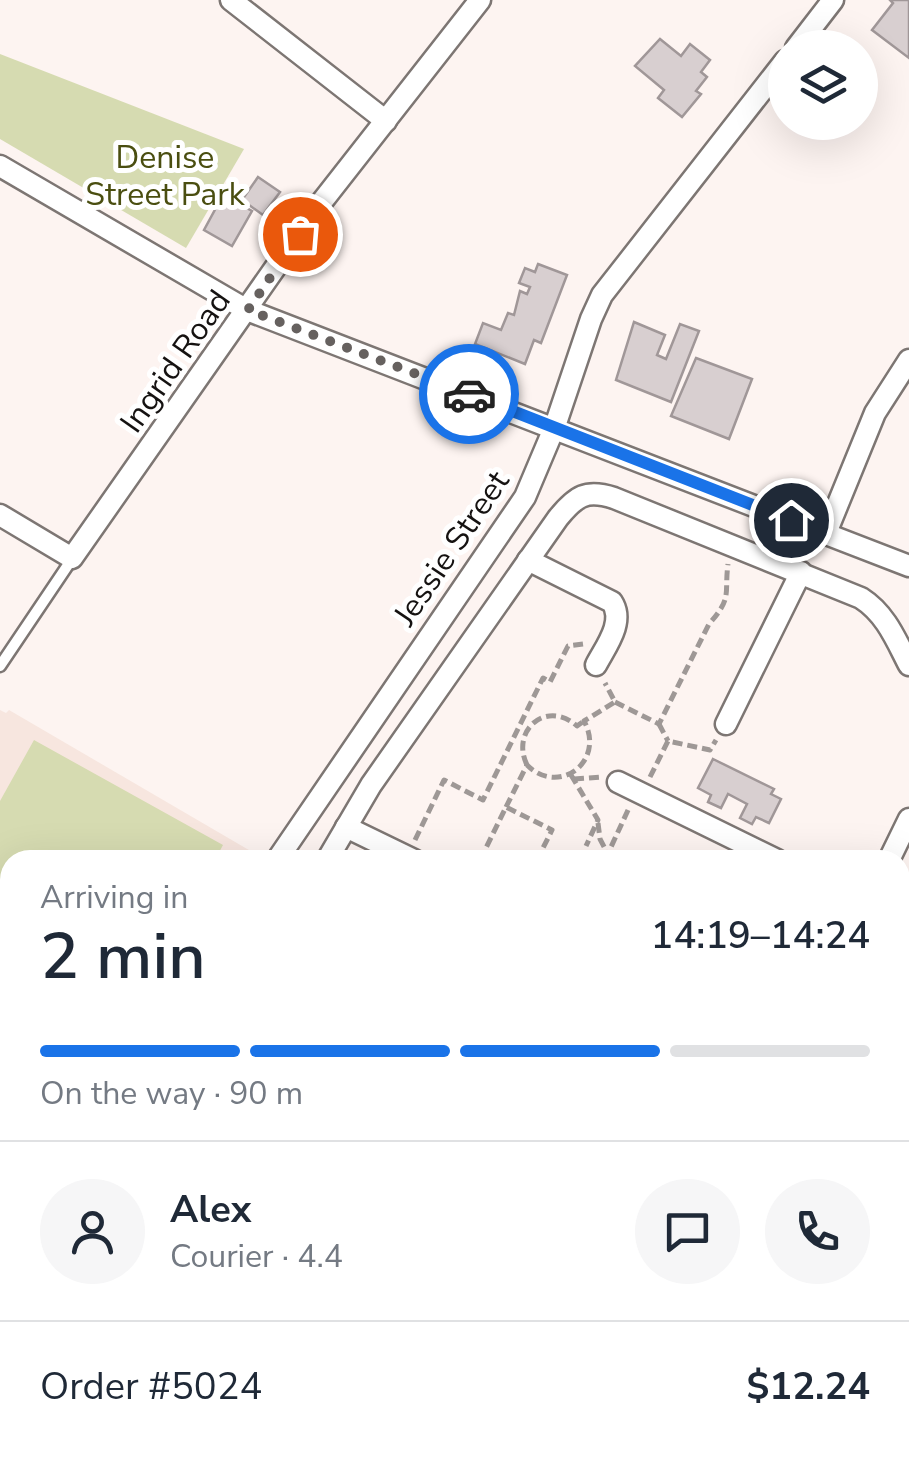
<!DOCTYPE html>
<html lang="en">
<head>
<meta charset="utf-8">
<style>
	:root { --surface:#fff; --page:#f6f6f7; --text:#1f2937; --muted:#747a83; --line:#e0e1e3; --accent:#1a73e8 }
	body { margin:0; font-family:"Nunito Sans",sans-serif; background:var(--page); color:var(--text); height:100vh; display:flex; flex-direction:column; font-size:38px; white-space:nowrap }
	* { box-sizing:border-box; margin:0 }
	p { font-size:32px; color:var(--muted) }
	.icon { flex:none; width:55px; height:55px; fill:none; stroke:currentColor; stroke-width:2; stroke-linecap:round; stroke-linejoin:round }
	.map { position:relative; flex:1; overflow:hidden }
	.drawer { position:absolute; left:0px; top:850px; width:910px; height:622px; display:flex; flex-direction:column; background:var(--surface); border-radius:30px 30px 0 0; box-shadow:0 10px 40px #0002 }
	.drawer>* { flex:none }
	.controls { position:absolute; left:768px; top:30px; display:grid; gap:20px }
	.controls a { display:grid; place-items:center; width:110px; height:110px; border-radius:50%; background:var(--surface); box-shadow:0 10px 40px #0002; font-size:50px }
	.pin { position:absolute; display:grid; place-items:center; width:85px; height:85px; color:#fff; margin:-42px; border:5px solid #fff; border-radius:50%; box-shadow:0 2px 10px #0007 }
	.courier { position:absolute; display:grid; place-items:center; width:100px; height:100px; margin:-50px; border:8px solid #1a73e8; border-radius:50%; background:#fff; color:#222; box-shadow:0 2px 12px #0007 }
	.headline em { font-style:normal; font-weight:600 }
	.headline div { display:flex; flex-direction:column-reverse }
	.headline { display:flex; align-items:center; justify-content:space-between; height:170px; padding:0 40px }
	h1 { font-size:65px; font-weight:600; line-height:75px }
	.bar { display:grid; grid-template-columns:repeat(4,1fr); gap:15px 10px; align-content:center; height:120px; padding:0 40px }
	.bar i { height:12px; border-radius:8px; background:var(--line) }
	.bar .current { background:var(--accent) }
	.bar p { grid-column:span 4 }
	.line { display:flex; align-items:center; gap:25px; padding:0 40px; border-top:2px solid var(--line) }
	.line div { flex:1 }
	.round { display:grid; place-items:center; flex:none; width:105px; height:105px; border-radius:52px; background:var(--page) }
	.map>svg:first-child { display:block }
	.built { fill:#f7e6df }
	.green { fill:#d6dbb1 }
	.building { fill:#d8cfd0; stroke:#a09798; stroke-width:2.5 }
	.lines { fill:none; stroke-linecap:round; stroke-linejoin:round }
	.service-casing { stroke:#7d7673; stroke-width:15 }
	.minor-casing { stroke:#7d7673; stroke-width:25 }
	.tertiary-casing { stroke:#7d7673; stroke-width:30 }
	.path { stroke:#9e9896; stroke-width:5; stroke-dasharray:10 5; stroke-linecap:butt }
	.service { stroke:#fff; stroke-width:10 }
	.minor { stroke:#fff; stroke-width:20 }
	.tertiary { stroke:#fff; stroke-width:25 }
	.done { stroke:#66615f; stroke-width:10; stroke-dasharray:0 18 }
	.route { stroke:#1a73e8; stroke-width:12 }
	.labels { text-anchor:middle; stroke-width:10; stroke-linejoin:round; paint-order:stroke }
	.park-label { font-size:32px; fill:#4a4e10; stroke:#fff }
	.street-label { font-size:32px; fill:#151211; stroke:#fff }
</style>
</head>
<body>
<div class="map">
<svg width="909" height="1472" viewBox="0 0 909 1472">
	<rect width="100%" height="100%" fill="#fdf4f1"/>
	<!-- built -->
	<path class="built" d="M0,710l6,3 3,-3 245,143 -4,7h-240v283l-10,-5z"/>
	<!-- green -->
	<g class="green">
		<path d="M0,54l244,95 -58,99 -186,-109z"/>
		<path d="M34,740l189,105 -8,15h-205v277l-10,-5v-331z"/>
	</g>
	<!-- building -->
	<g class="building">
		<path d="M890,0h19v58l-37,-28 21,-27z"/>
		<path d="M660,39l21,17 9,-12 20,16 -9,12 6,5 -11,14 5,3 -19,23 -24,-19 6,-8 -29,-24z"/>
		<path d="M258,177l22,15 -17,23 -21,-15z"/>
		<path d="M223,195l29,16 -20,35 -28,-16z"/>
		<path d="M538,264l29,11 -26,68 -7,-3 -9,24 -50,-20 8,-21 18,7 7,-17 6,2 6,-24 7,3 3,-7 -11,-4 6,-15 10,4z"/>
		<path d="M634,322l31,13 -8,20 9,4 14,-35 19,7 -28,71 -55,-22z"/>
		<path d="M696,358l56,21 -23,60 -58,-23z"/>
		<path d="M713,759l61,30 -3,5 10,5 -12,24 -13,-6 -4,7 -12,-6 7,-14 -19,-10 -7,14 -13,-6 3,-7 -13,-7z"/>
	</g>
	<g class="lines">
		<defs>
			<g id="service">
				<path d="M0,666l72,-107"/>
				<path d="M900,947l9,4"/>
				<path d="M0,1194l10,-2"/>
				<path d="M900,1280l9,-1"/>
			</g>
			<g id="minor">
				<path d="M231,0l155,121"/>
				<path d="M796,48l37,-48"/>
				<path d="M0,166l247,144 662,256"/>
				<path d="M0,515l72,43 245,-350 163,-208"/>
				<path d="M826,533l49,-120 34,-53"/>
				<path d="M528,560l84,42c13,20 -6,44 -16,63"/>
				<path d="M726,724l75,-152"/>
				<path d="M618,782l159,78"/>
				<path d="M346,827l68,33"/>
				<path d="M277,860l248,-363 30,-71 36,-107 11,-24 183,-234"/>
				<path d="M327,860l44,-75 187,-267c18,-22 28,-29 56,-20l247,100c25,16 35,42 48,67"/>
				<path d="M889,860l20,-41"/>
				<path d="M900,1421l9,-1"/>
				<path d="M108,1469v3"/>
			</g>
			<g id="tertiary">
				<path d="M0,1415l10,-1"/>
				<path d="M653,1462l1,10"/>
			</g>
		</defs>
		<!-- service casing -->
		<use href="#service" class="service-casing"/>
		<!-- minor casing -->
		<use href="#minor" class="minor-casing"/>
		<!-- tertiary casing -->
		<use href="#tertiary" class="tertiary-casing"/>
		<!-- path -->
		<g class="path">
			<path d="M615,702l44,22 50,-100c24,-27 15,-30 19,-60"/>
			<path d="M659,724l9,17"/>
			<path d="M527,765c-17,-35 20,-66 50,-39l7,-5"/>
			<path d="M571,775l27,45 -12,26"/>
			<path d="M650,777l18,-36 42,9 6,-10"/>
			<path d="M574,779l27,-2"/>
			<path d="M506,807l21,-42c32,32 79,-4 57,-44l31,-19 -10,-19"/>
			<path d="M598,823l2,16 11,21"/>
			<path d="M415,840l29,-60 39,20 60,-122 7,4 18,-36 15,-2"/>
			<path d="M480,860l26,-53 46,23 -15,30"/>
			<path d="M605,860l24,-52"/>
		</g>
		<!-- service -->
		<use href="#service" class="service"/>
		<!-- minor -->
		<use href="#minor" class="minor"/>
		<!-- tertiary -->
		<use href="#tertiary" class="tertiary"/>
	</g>
	<g class="lines">
		<!-- done -->
		<path class="done" d="M300,234l-52,76 221,84"/>
		<!-- route -->
		<path class="route" d="M469,394l322,126"/>
	</g>
	<g class="labels">
		<!-- park labels -->
		<g class="park-label">
			<text x="165" y="168">Denise<tspan x="165" dy="37">Street Park</tspan></text>
		</g>
		<!-- street labels -->
		<g class="street-label">
			<text transform="translate(175 361) rotate(-55)" y="11">Ingrid Road</text>
			<text transform="translate(451 548) rotate(-56)" y="11">Jessie Street</text>
		</g>
	</g>
</svg>
<div class="controls">
<a><svg class="icon" aria-label="layers" viewBox="0 0 24 24"><path d="M12 4l9 5-9 5-9-5zM3 14l9 5 9-5"/></svg></a>
</div>
<div class="pin" style="left:300px;top:234px;background:#ea580c"><svg class="icon" aria-label="bag" viewBox="0 0 24 24"><path d="M5 8h14l-1 12H6zM9 8a3 3 0 0 1 6 0"/></svg></div>
<div class="pin" style="left:791px;top:520px;background:#1f2937"><svg class="icon" aria-label="home" viewBox="0 0 24 24"><path d="M3 11l9-7 9 7M6 9v11h12V9"/></svg></div>
<div class="courier" style="left:469px;top:394px"><svg class="icon" aria-label="car" viewBox="0 0 24 24"><path d="M5 17H2v-5l4-1 3-4h7l3 4 3 1v5h-3M9 17h6M6 11h13"/><circle cx="7" cy="17" r="2"/><circle cx="17" cy="17" r="2"/></svg></div>
<section class="drawer">
<div class="headline"><div><h1>2 min</h1><p>Arriving in</p></div><em>14:19–14:24</em></div>
<div class="bar"><i class="current"></i><i class="current"></i><i class="current"></i><i></i><p>On the way · 90 m</p></div>
<div class="line" style="height:180px"><a class="round"><svg class="icon" aria-label="person" viewBox="0 0 24 24"><circle cx="12" cy="8" r="4"/><path d="M4 21q1-7 8-7t8 7"/></svg></a><div><b>Alex</b><p>Courier · 4.4</p></div><a class="round"><svg class="icon" aria-label="chat" viewBox="0 0 24 24"><path d="M4 5h16v11H9l-5 4z"/></svg></a><a class="round"><svg class="icon" aria-label="phone" viewBox="0 0 24 24"><path d="M5 4h4l2 5-3 2q2 4 5 5l2-3 5 2v4C11 20 4 13 5 4z"/></svg></a></div>
<div class="line" style="height:130px"><div>Order #5024</div><b>$12.24</b></div>
</section>
</div>
</body>
</html>
